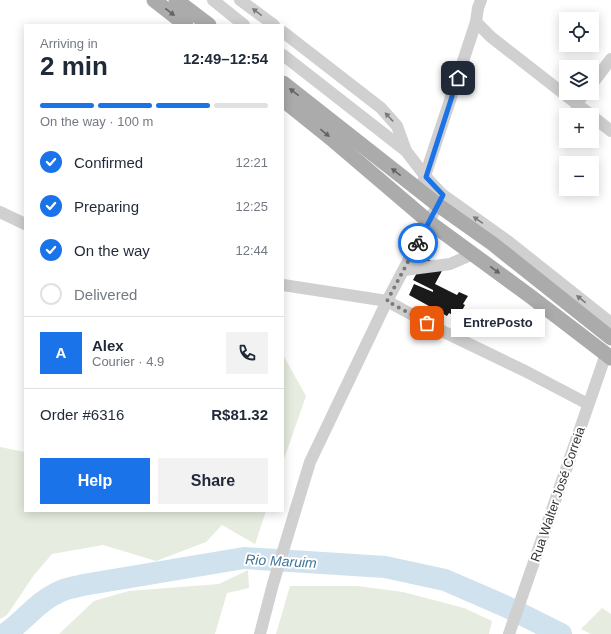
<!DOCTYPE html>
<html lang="en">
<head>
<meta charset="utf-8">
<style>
	:root { --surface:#fff; --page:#f2f2f3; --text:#1f2937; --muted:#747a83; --line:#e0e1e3; --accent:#1a73e8 }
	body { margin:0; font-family:Helvetica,sans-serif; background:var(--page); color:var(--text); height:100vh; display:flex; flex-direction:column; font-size:15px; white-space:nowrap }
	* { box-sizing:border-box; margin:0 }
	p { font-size:13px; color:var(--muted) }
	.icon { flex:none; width:22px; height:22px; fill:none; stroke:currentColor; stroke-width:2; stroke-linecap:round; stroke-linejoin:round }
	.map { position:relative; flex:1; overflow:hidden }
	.sheet { position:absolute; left:24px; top:24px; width:260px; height:488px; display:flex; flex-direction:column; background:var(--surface); border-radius:0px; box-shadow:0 2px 10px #0003 }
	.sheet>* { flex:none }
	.tools { position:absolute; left:559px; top:12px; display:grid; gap:8px }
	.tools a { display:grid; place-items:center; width:40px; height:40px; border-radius:0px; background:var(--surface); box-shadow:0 2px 10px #0003; font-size:20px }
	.pin { position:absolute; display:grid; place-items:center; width:34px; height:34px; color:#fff; margin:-17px; border-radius:8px; box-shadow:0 2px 6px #0006 }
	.courier { position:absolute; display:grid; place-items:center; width:40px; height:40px; margin:-20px; border:3px solid #1a73e8; border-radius:50%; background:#fff; color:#222; box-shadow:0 1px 5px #0007 }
	.bubble { position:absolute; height:28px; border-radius:0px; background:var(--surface); box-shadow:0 2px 10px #0003; font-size:13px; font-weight:700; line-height:28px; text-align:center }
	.summary em { font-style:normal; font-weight:700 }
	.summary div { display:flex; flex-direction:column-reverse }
	.summary { display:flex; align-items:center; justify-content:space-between; height:68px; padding:0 16px }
	h1 { font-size:26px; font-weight:700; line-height:30px }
	.bar { display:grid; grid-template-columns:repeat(4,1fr); gap:6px 4px; align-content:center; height:48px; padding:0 16px }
	.bar i { height:5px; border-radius:3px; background:var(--line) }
	.bar .active { background:var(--accent) }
	.bar p { grid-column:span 4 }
	.line { display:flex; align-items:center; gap:10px; padding:0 16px; border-top:1px solid var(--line) }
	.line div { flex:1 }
	.round { display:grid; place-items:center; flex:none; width:42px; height:42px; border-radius:0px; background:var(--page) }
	ol { padding:0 16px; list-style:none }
	li { display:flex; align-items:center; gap:12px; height:44px }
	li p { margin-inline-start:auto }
	li .icon { padding:4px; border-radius:50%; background:var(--accent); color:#fff; stroke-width:4 }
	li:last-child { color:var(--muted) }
	li i { width:22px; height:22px; border:2px solid var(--line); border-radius:50% }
	.cta { display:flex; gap:8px; margin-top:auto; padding:8px 16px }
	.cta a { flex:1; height:46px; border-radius:0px; background:var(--accent); color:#fff; font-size:16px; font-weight:700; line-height:46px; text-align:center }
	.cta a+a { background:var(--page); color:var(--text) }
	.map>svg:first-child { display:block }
	.green { fill:#e6ecdf }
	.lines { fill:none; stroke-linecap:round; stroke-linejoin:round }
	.river { stroke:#cfe2ee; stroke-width:22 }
	.building { fill:#1a1a1a }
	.minor { stroke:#d0d0d0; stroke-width:12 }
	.major { stroke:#ababab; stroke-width:15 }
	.oneway { fill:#636363 }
	.oneway2 { fill:#7a7a7a }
	.done { stroke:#7a7a7a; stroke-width:4; stroke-dasharray:0 7.2 }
	.route { stroke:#1a73e8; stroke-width:5 }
	.labels { text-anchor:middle; stroke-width:4; stroke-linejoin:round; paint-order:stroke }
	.street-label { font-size:13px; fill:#333; stroke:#fff }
	.water-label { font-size:14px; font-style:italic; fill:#3f7597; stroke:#fff }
</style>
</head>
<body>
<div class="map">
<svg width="611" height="634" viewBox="0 0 611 634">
	<rect width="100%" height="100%" fill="#fff"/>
	<!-- green -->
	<g class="green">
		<path d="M283,355l23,41 -23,66z"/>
		<path d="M0,447l25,5v59h241l-11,33 -33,-19 -16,17 -50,19 -53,-16 -51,9 -18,21 -27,40 -7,4z"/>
		<path d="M248,570l1,18 -22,5 -12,41h-156l35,-33 35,-10 90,-7z"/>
		<path d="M290,586h67l46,6 61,16 28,13 -3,13h-213z"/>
		<path d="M602,608l9,6v20h-20l-10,-5z"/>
	</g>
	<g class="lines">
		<!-- river -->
		<path class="river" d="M5,634c19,-13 33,-33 54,-42 7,-4 17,-5 24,-7l161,-27 141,9 60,13 62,27 54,27"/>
	</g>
	<!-- building -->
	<path class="building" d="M425,258l19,9 -9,17 22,11 2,-3 9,4 -5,8 2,1 -7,13 -9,-5 -2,3 -38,-21 5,-11 19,8v-2l-20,-10z"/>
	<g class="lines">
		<!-- minor -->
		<g class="minor">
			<path d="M213,0l31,25"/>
			<path d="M240,0l34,25"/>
			<path d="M476,22l15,15 100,78"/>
			<path d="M283,32l98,76 16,18 9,25"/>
			<path d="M283,55l123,96 20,26 17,18 66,47 102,81"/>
			<path d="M592,84l19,-25"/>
			<path d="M576,104l9,-11"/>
			<path d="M592,116l19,15"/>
			<path d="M423,182l53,-160 2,-14 3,-8"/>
			<path d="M0,212l25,12"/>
			<path d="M404,270l46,-6 23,-10"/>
			<path d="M283,285l104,16 53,29 85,41 63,33"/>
			<path d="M260,634l13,-50 37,-122 77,-161 56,-106"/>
			<path d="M509,634l97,-280"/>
		</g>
		<!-- major -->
		<g class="major">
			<path d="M154,0l32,25"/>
			<path d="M176,0l33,25"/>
			<path d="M283,83l155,122 55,39 118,94"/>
			<path d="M283,100l51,41 95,81 101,74 81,62"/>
		</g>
	</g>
	<!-- one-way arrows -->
	<defs><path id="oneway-solid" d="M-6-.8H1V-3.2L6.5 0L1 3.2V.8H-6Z"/></defs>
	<g class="oneway">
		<use href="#oneway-solid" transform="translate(170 12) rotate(38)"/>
		<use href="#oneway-solid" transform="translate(294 92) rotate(-142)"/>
		<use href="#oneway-solid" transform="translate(325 133) rotate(39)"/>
		<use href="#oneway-solid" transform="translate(396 172) rotate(-142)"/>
		<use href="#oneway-solid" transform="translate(495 270) rotate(36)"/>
	</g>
	<g class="oneway2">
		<use href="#oneway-solid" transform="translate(257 12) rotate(-143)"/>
		<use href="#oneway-solid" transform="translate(389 117) rotate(-133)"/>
		<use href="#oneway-solid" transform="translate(478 220) rotate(-145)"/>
		<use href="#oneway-solid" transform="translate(581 299) rotate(-141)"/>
	</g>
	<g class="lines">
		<!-- done -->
		<path class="done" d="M418,243l-31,58 40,22"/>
		<!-- route -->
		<path class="route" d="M418,243l25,-48 -17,-18 32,-99"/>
	</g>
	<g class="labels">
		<!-- street labels -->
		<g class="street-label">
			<text transform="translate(557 494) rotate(-71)" y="5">Rua Walter José Correia</text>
		</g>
		<!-- water labels -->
		<g class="water-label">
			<text transform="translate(281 561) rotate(3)" y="5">Rio Maruim</text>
		</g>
	</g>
</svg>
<div class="tools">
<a><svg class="icon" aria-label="locate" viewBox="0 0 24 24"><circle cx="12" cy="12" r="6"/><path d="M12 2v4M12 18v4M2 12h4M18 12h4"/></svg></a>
<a><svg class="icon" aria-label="layers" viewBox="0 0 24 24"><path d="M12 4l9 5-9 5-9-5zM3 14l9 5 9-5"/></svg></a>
<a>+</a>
<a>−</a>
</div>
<div class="pin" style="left:427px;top:323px;background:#ea580c"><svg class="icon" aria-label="bag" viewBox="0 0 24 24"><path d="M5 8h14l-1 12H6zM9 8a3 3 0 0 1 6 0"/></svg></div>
<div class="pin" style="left:458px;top:78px;background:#1f2937"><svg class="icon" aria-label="home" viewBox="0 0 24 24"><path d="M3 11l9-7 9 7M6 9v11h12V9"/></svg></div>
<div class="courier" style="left:418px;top:243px"><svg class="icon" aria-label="bike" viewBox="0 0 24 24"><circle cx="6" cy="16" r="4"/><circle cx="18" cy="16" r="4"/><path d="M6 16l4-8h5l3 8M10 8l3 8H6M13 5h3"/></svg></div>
<div class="bubble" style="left:451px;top:309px;width:94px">EntrePosto</div>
<section class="sheet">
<div class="summary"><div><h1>2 min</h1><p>Arriving in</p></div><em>12:49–12:54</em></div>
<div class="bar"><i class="active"></i><i class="active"></i><i class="active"></i><i></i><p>On the way · 100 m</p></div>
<ol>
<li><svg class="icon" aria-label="check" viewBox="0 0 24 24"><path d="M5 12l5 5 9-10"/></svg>Confirmed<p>12:21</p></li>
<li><svg class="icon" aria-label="check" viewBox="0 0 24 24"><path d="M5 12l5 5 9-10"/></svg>Preparing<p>12:25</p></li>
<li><svg class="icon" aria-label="check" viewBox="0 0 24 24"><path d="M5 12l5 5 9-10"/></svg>On the way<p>12:44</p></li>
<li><i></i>Delivered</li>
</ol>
<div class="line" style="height:72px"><b class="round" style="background:var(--accent);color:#fff">A</b><div><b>Alex</b><p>Courier · 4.9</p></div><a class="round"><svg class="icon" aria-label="phone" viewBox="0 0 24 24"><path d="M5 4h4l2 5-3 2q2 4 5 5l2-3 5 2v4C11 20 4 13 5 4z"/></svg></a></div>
<div class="line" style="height:52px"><div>Order #6316</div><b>R$81.32</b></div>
<div class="cta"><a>Help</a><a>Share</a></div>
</section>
</div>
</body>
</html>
